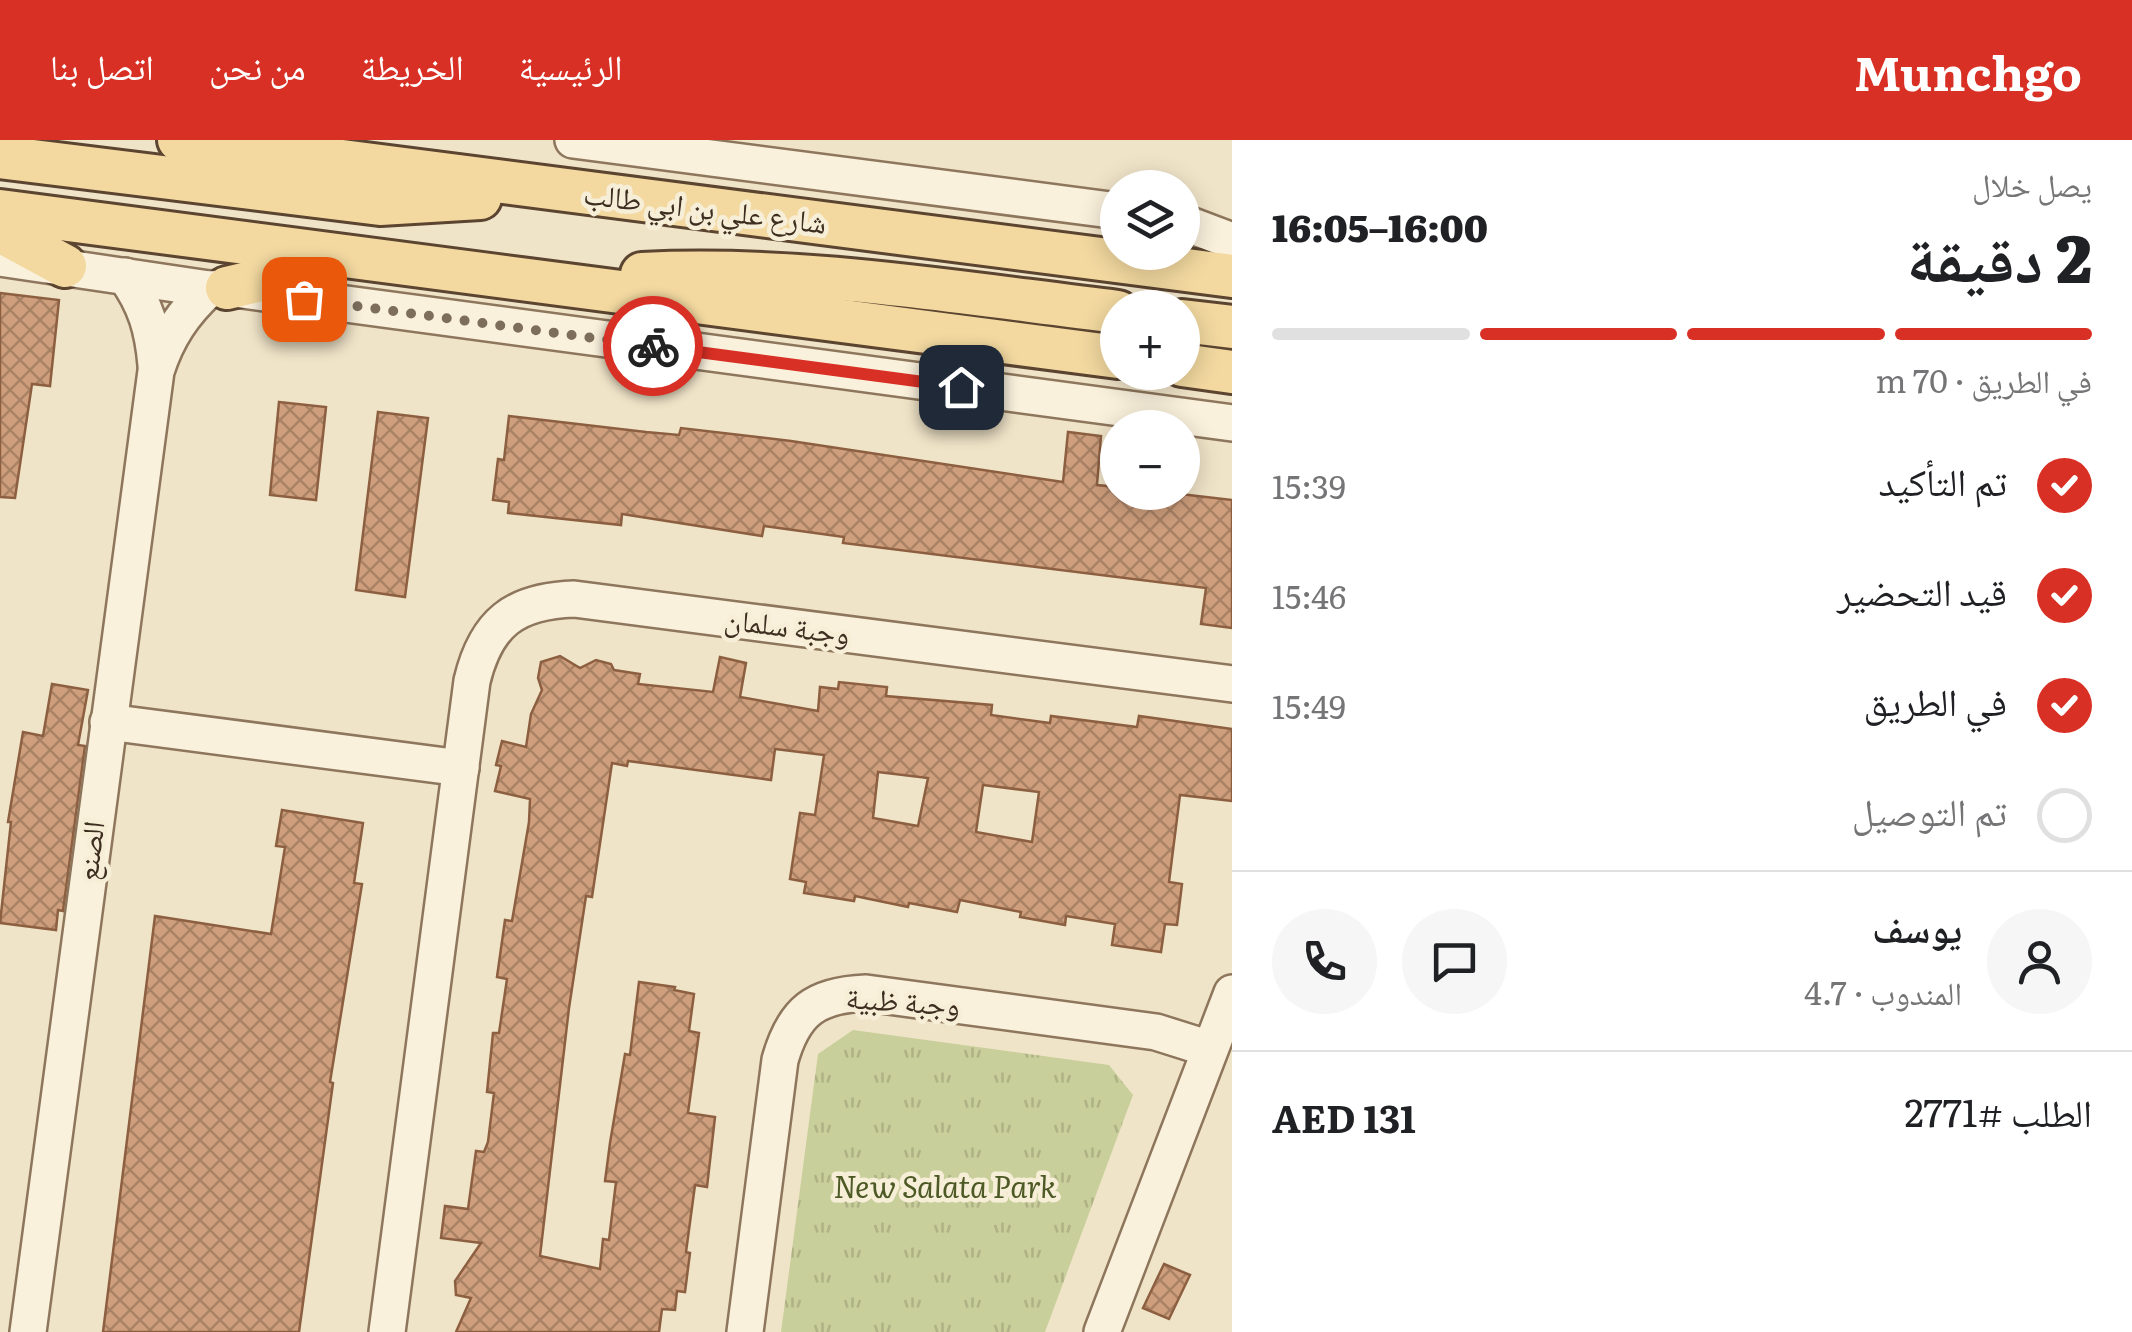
<!DOCTYPE html>
<html lang="ar">
<head>
<meta charset="utf-8">
<style>
	:root { --surface:#fff; --page:#f6f6f6; --text:#202124; --muted:#757577; --line:#e0e0e0; --accent:#d93025 }
	body { margin:0; font-family:Literata,"Noto Naskh Arabic",serif; background:var(--page); color:var(--text); direction:rtl; height:100vh; display:flex; flex-direction:column; font-size:38px; white-space:nowrap }
	* { box-sizing:border-box; margin:0 }
	p { font-size:32px; color:var(--muted) }
	.icon { flex:none; width:55px; height:55px; fill:none; stroke:currentColor; stroke-width:2; stroke-linecap:round; stroke-linejoin:round }
	.map { position:relative; flex:1; overflow:hidden; direction:ltr }
	.details { display:flex; flex-direction:column; background:var(--surface); width:900px }
	.details>* { flex:none }
	.controls { position:absolute; left:1100px; top:30px; display:grid; gap:20px }
	.controls a { display:grid; place-items:center; width:100px; height:100px; border-radius:50%; background:var(--surface); box-shadow:0 5px 25px #0003; font-size:50px }
	.pin { position:absolute; display:grid; place-items:center; width:85px; height:85px; color:#fff; margin:-42px; border-radius:20px; box-shadow:0 5px 15px #0006 }
	.courier { position:absolute; display:grid; place-items:center; width:100px; height:100px; margin:-50px; border:8px solid #d93025; border-radius:50%; background:#fff; color:#222; box-shadow:0 2px 12px #0007 }
	.overview em { font-style:normal; font-weight:800 }
	.overview div { display:flex; flex-direction:column-reverse }
	.overview { display:flex; align-items:center; justify-content:space-between; height:170px; padding:0 40px }
	h1 { font-size:65px; font-weight:800; line-height:75px }
	.bar { display:grid; grid-template-columns:repeat(4,1fr); gap:15px 10px; align-content:center; height:120px; padding:0 40px }
	.bar i { height:12px; border-radius:8px; background:var(--line) }
	.bar .active { background:var(--accent) }
	.bar p { grid-column:span 4 }
	.line { display:flex; align-items:center; gap:25px; padding:0 40px; border-top:2px solid var(--line) }
	.line div { flex:1 }
	.round { display:grid; place-items:center; flex:none; width:105px; height:105px; border-radius:52px; background:var(--page) }
	ol { padding:0 40px; list-style:none }
	li { display:flex; align-items:center; gap:30px; height:110px }
	li p { margin-inline-start:auto }
	li .icon { padding:10px; border-radius:50%; background:var(--accent); color:#fff; stroke-width:4 }
	li:last-child { color:var(--muted) }
	li i { width:55px; height:55px; border:5px solid var(--line); border-radius:50% }
	header { display:flex; align-items:center; gap:60px; box-sizing:border-box; height:140px; padding:0 50px; background:var(--accent); color:#fff }
	header strong { font-size:48px }
	nav { display:flex; gap:55px; margin-inline-start:auto; font-size:35px }
	main { display:flex; flex:1; min-height:0 }
	.map>svg:first-child { display:block }
	.grass { fill:url(#grass-tufts) }
	.building { fill:url(#building-cross-hatch); stroke:#8d5f41; stroke-width:2.5; fill-rule:evenodd }
	.lines { fill:none; stroke-linecap:round; stroke-linejoin:round }
	.minor-casing { stroke:#8d765c; stroke-width:40 }
	.major-casing { stroke:#5b4430; stroke-width:48 }
	.minor { stroke:#faf1dc; stroke-width:35 }
	.major { stroke:#f3d9a0; stroke-width:42 }
	.done { stroke:#7c6e5b; stroke-width:10; stroke-dasharray:0 18 }
	.route { stroke:#d93025; stroke-width:12 }
	.labels { text-anchor:middle; stroke-width:9; stroke-linejoin:round; paint-order:stroke }
	.street-label { font-size:30px; fill:#3d2e20; stroke:#f7eed8 }
	.park-label { font-size:30px; font-style:italic; fill:#4d5a26; stroke:#f7eed8 }
</style>
</head>
<body>
<header>
<strong>Munchgo</strong>
<nav><a>الرئيسية</a><a>الخريطة</a><a>من نحن</a><a>اتصل بنا</a></nav>
</header>
<main>
<section class="details">
<div class="overview"><div><h1>2 دقيقة</h1><p>يصل خلال</p></div><em>16:00–16:05</em></div>
<div class="bar"><i class="active"></i><i class="active"></i><i class="active"></i><i></i><p>في الطريق · 70 m</p></div>
<ol>
<li><svg class="icon" aria-label="check" viewBox="0 0 24 24"><path d="M5 12l5 5 9-10"/></svg>تم التأكيد<p>15:39</p></li>
<li><svg class="icon" aria-label="check" viewBox="0 0 24 24"><path d="M5 12l5 5 9-10"/></svg>قيد التحضير<p>15:46</p></li>
<li><svg class="icon" aria-label="check" viewBox="0 0 24 24"><path d="M5 12l5 5 9-10"/></svg>في الطريق<p>15:49</p></li>
<li><i></i>تم التوصيل</li>
</ol>
<div class="line" style="height:180px"><a class="round"><svg class="icon" aria-label="person" viewBox="0 0 24 24"><circle cx="12" cy="8" r="4"/><path d="M4 21q1-7 8-7t8 7"/></svg></a><div><b>يوسف</b><p>المندوب · 4.7</p></div><a class="round"><svg class="icon" aria-label="chat" viewBox="0 0 24 24"><path d="M4 5h16v11H9l-5 4z"/></svg></a><a class="round"><svg class="icon" aria-label="phone" viewBox="0 0 24 24"><path d="M5 4h4l2 5-3 2q2 4 5 5l2-3 5 2v4C11 20 4 13 5 4z"/></svg></a></div>
<div class="line" style="height:130px"><div>الطلب #2771</div><b>AED 131</b></div>
</section>
<div class="map">
<svg width="1232" height="1192" viewBox="0 0 1232 1192">
	<defs>
		<pattern id="grass-tufts" width="24" height="20" patternUnits="userSpaceOnUse" patternTransform="scale(2.5)"><rect width="24" height="20" fill="#c9cf9b"/><path d="M3 7l-1-3M5 7V3M7 7l1-3M15 17l-1-3M17 17v-4M19 17l1-3" fill="none" stroke="#aeb285"/></pattern>
		<pattern id="building-cross-hatch" width="8" height="8" patternUnits="userSpaceOnUse" patternTransform="scale(2.5)"><rect width="8" height="8" fill="#cf9f7d"/><path d="M0 0l8 8M0 8l8-8" fill="none" stroke="#a98266"/></pattern>
	</defs>
	<rect width="100%" height="100%" fill="#f0e4c8"/>
	<!-- grass -->
	<path class="grass" d="M853,890l256,35 24,30 -88,237h-264l37,-278z"/>
	<!-- building -->
	<g class="building">
		<path d="M0,153l59,7 -9,86 -18,-2 -17,114 -15,-1z"/>
		<path d="M279,262l47,5 -10,93 -46,-5z"/>
		<path d="M378,272l50,6 -23,179 -49,-7z"/>
		<path d="M509,276l137,16 33,3 2,-7 110,13 272,41 5,-50 33,4 -4,49 21,2v5h45l69,8v128l-31,-4 5,-36 -363,-45 1,-6 -80,-11 -2,10 -140,-22 -1,11 -113,-12 1,-11 -16,-2 5,-41 6,1z"/>
		<path d="M560,516l20,12 16,-8 15,4 3,6 26,4 -2,10 75,8 7,-35 26,6 -6,34 78,14 2,-24 18,2 1,-7 48,5 -1,9 106,9 -1,10 59,8 1,-7 86,11 2,-11 93,13v72l-52,-6 -11,87 13,2 -5,41 -12,-1 -4,28 -49,-7 3,-21 -49,-8 -1,9 -45,-8 1,-5 -61,-12 -3,12 -48,-9 -1,4 -53,-11 -1,5 -50,-8 2,-11 -16,-3 10,-66 15,2 9,-60 -49,-6 -4,31 -143,-19 -1,5 -15,-3 -20,134 -6,-1 -17,112 -29,248 60,13 3,-30 6,1 7,-58 -11,-1 5,-38 15,-89 5,1 9,-73 36,5 -1,3 20,4 -5,37 10,2 -11,80 27,4 -8,70 -12,-2 -9,67 4,1 -5,39 -8,-1 -2,19 -13,-1 -3,23h-203l15,-34 -15,-3 -1,-14 26,-38 -40,-5 4,-32 23,3 8,-58 8,1 4,-10 6,-49 -7,-1 6,-59h6l8,-54 -10,-2 8,-57 7,1 17,-99 1,-23 -35,-8 6,-25 -5,-1 6,-24 24,6 5,-33 11,-24 -4,-12 3,-16zM878,632l50,6 -10,48 -45,-8zM983,645l56,7 -7,50 -56,-10z"/>
		<path d="M52,544l36,6 -10,55 7,1 -22,165 -5,-1 -2,20 -56,-7 11,-101h-3l15,-90 20,4z"/>
		<path d="M282,670l81,13 -9,60 8,1 -32,198 3,1 -34,249h-196l52,-416 116,18 14,-87 -9,-1z"/>
		<path d="M1164,1124l26,11 -21,44 -26,-11z"/>
	</g>
	<g class="lines">
		<defs>
			<g id="minor">
				<path d="M573,0l545,71"/>
				<path d="M1182,82l50,19"/>
				<path d="M0,118l209,31 18,-1 1005,135"/>
				<path d="M125,136c21,29 28,54 31,89"/>
				<path d="M108,582l353,46"/>
				<path d="M28,1192l128,-961c11,-34 27,-58 53,-82"/>
				<path d="M387,1192l85,-651c14,-58 42,-80 102,-82l658,85"/>
				<path d="M745,1192l35,-272c14,-49 35,-65 86,-67l290,39 54,17"/>
				<path d="M1102,1192l130,-339"/>
			</g>
			<g id="major">
				<path d="M179,0l1053,136"/>
				<path d="M0,17l380,47 100,-6"/>
				<path d="M0,71l1118,146"/>
				<path d="M0,91l65,35"/>
				<path d="M642,134c160,-8 317,19 476,38"/>
				<path d="M227,148l63,-15 42,-16"/>
				<path d="M1182,181l50,6"/>
				<path d="M1182,225l50,7"/>
			</g>
		</defs>
		<!-- minor casing -->
		<use href="#minor" class="minor-casing"/>
		<!-- major casing -->
		<use href="#major" class="major-casing"/>
		<!-- minor -->
		<use href="#minor" class="minor"/>
		<!-- major -->
		<use href="#major" class="major"/>
	</g>
	<g class="lines">
		<!-- done -->
		<path class="done" d="M304,159l349,47"/>
		<!-- route -->
		<path class="route" d="M653,206l308,41"/>
	</g>
	<g class="labels">
		<!-- street labels -->
		<g class="street-label">
			<text transform="translate(705 69) rotate(7)" y="10">شارع علي بن ابي طالب</text>
			<text transform="translate(787 487) rotate(7)" y="10">وجبة سلمان</text>
			<text transform="translate(91 711) rotate(-83)" y="10">الصنع</text>
			<text transform="translate(903 862) rotate(4)" y="10">وجبة ظبية</text>
		</g>
		<!-- park labels -->
		<g class="park-label">
			<text x="945" y="1058">New Salata Park</text>
		</g>
	</g>
</svg>
<div class="controls">
<a><svg class="icon" aria-label="layers" viewBox="0 0 24 24"><path d="M12 4l9 5-9 5-9-5zM3 14l9 5 9-5"/></svg></a>
<a>+</a>
<a>−</a>
</div>
<div class="pin" style="left:304px;top:159px;background:#ea580c"><svg class="icon" aria-label="bag" viewBox="0 0 24 24"><path d="M5 8h14l-1 12H6zM9 8a3 3 0 0 1 6 0"/></svg></div>
<div class="pin" style="left:961px;top:247px;background:#1f2937"><svg class="icon" aria-label="home" viewBox="0 0 24 24"><path d="M3 11l9-7 9 7M6 9v11h12V9"/></svg></div>
<div class="courier" style="left:653px;top:206px"><svg class="icon" aria-label="bike" viewBox="0 0 24 24"><circle cx="6" cy="16" r="4"/><circle cx="18" cy="16" r="4"/><path d="M6 16l4-8h5l3 8M10 8l3 8H6M13 5h3"/></svg></div>
</div>
</main>
</body>
</html>
